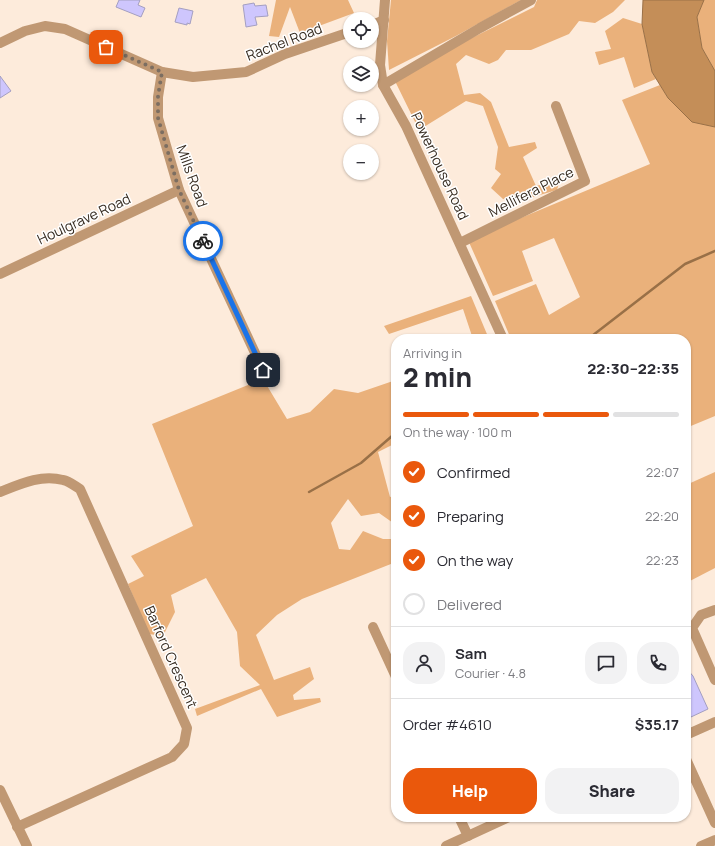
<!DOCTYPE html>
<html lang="en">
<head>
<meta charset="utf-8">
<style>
	:root { --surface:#fff; --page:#f2f2f3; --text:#2b2b33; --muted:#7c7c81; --line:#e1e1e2; --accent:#ea580c }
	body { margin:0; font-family:Manrope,sans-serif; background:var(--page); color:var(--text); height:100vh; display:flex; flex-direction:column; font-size:15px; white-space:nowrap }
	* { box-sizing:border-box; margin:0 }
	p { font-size:13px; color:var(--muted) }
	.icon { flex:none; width:22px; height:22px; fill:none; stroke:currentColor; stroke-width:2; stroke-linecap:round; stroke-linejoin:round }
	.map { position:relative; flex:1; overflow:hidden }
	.details { position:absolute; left:391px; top:334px; width:300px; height:488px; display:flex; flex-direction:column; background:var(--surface); border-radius:16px; box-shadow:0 1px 3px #0004 }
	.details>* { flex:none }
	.controls { position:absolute; left:343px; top:12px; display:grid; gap:8px }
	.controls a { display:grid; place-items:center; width:36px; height:36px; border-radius:50%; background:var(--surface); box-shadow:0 1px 3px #0004; font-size:20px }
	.pin { position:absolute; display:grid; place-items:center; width:34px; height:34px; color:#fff; margin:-17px; border-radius:8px; box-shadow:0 2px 6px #0006 }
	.courier { position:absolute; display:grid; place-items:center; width:40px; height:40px; margin:-20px; border:3px solid #1a73e8; border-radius:50%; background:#fff; color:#222; box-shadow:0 1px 5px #0007 }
	.overview em { font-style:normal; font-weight:800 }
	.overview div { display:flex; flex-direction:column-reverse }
	.overview { display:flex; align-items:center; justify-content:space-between; height:68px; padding:0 12px }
	h1 { font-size:26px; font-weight:800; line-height:30px }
	.bar { display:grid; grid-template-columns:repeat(4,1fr); gap:6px 4px; align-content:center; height:48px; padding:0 12px }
	.bar i { height:5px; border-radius:3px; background:var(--line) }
	.bar .selected { background:var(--accent) }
	.bar p { grid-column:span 4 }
	.line { display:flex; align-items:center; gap:10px; padding:0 12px; border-top:1px solid var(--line) }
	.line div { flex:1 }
	.round { display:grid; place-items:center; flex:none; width:42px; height:42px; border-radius:16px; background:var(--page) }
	ol { padding:0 12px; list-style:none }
	li { display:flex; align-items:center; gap:12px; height:44px }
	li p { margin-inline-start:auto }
	li .icon { padding:4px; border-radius:50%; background:var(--accent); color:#fff; stroke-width:4 }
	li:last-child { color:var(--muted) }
	li i { width:22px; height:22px; border:2px solid var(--line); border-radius:50% }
	.action { display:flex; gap:8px; margin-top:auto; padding:8px 12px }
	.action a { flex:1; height:46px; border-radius:16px; background:var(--accent); color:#fff; font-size:16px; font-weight:800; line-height:46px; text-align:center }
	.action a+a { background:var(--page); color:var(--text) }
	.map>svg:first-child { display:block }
	.forest { fill:#eab17b }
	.water { fill:#c48e58; stroke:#997047 }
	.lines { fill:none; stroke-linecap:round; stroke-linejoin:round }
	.stream { stroke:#997047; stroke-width:2.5 }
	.building { fill:#cec6fd; stroke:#a49fc1 }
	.minor { stroke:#c09873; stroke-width:10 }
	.done { stroke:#7c6e61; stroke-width:4; stroke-dasharray:0 7.2 }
	.route { stroke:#1a73e8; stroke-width:5 }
	.labels { text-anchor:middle; stroke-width:3; stroke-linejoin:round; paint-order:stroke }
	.street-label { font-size:14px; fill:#362b20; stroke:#fff }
</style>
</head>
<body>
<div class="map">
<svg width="715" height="846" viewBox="0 0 715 846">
	<rect width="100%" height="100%" fill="#fdebdb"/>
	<!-- forest -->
	<g class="forest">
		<path d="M276,0h72l6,13 -54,20 -10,-26 -11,30 -10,-1z"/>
		<path d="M391,0h130l-65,36 -67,34 -2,-29z"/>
		<path d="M537,0h88l-12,12 -18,11 -16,-2 -10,13 -38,16h-25l-8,10 -9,4 -23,-9 -10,9 8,31 16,-2 11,9 18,45 26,-5 2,6 -14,9 13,29 24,-6 -3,10 -38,11 -16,-2 -12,-11 10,-14 -6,-5 3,-22 -15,-41 -17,-5 -47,29 -26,-53 141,-70z"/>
		<path d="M704,0h11v71l-13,-23 -5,-31z"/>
		<path d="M623,18l19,6 10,48 4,7 -22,9 -10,-31 -25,8 -4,-13 16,-3 -6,-18z"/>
		<path d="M660,85l8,13 24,23 23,6v289l-29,12v-89h-175l-16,-38 41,-17 13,31 31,-18 -26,-59 -32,13 11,30 -40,15 -25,-56 182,-76 -28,-64z"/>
		<path d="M471,296l18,43h-16l-10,-30 -74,25 -5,-8z"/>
		<path d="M396,375v68l-18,9 12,45 6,-2v30l-17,-12 -18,3 -13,-17 -17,24 8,26 11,1 13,-19 20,8h13v23l-94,37 -25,16 -21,20 18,45 36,-13 4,12 -21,16 1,5 26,-2 1,4 -44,15 -16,-28 -64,27 -2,-7 65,-24 -20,-19 -3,-34 -31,-54 -35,17 4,17 -12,24 -14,-2 -21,-50 16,-8 -13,-20 62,-30 -41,-102 111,-45 24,40 23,-7 24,-23 24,4 35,-12z"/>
		<path d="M715,472v96l-29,15v-98z"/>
	</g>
	<!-- water -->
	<path class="water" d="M643,0h61l-7,17 5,31 13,23v56l-23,-5 -24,-24 -16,-26 -10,-48z"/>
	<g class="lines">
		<!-- stream -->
		<g class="stream">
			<path d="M588,339l97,-75 30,-13"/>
			<path d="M309,492l52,-29 31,-27 4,-1"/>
		</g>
	</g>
	<!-- building -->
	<g class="building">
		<path d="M119,0h21l-2,5 7,3 -4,9 -25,-10z"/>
		<path d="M254,3l1,3 11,-1 2,11 -13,1 2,8 -11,2 -3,-22z"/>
		<path d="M179,8l14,3 -3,13 -3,-1v2l-12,-3z"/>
		<path d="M0,76l11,15 -11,7z"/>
		<path d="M686,668l7,8 15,33 -17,8 -5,-11 2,-1 -2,-5z"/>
	</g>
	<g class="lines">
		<!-- minor -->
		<g class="minor">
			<path d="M385,0l-5,65 3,20 23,41 97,213"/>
			<path d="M372,25l12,-5"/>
			<path d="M0,43l25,-12 20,-5 20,3 97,43 31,5 53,-5 39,-18 65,-22"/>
			<path d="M162,72l-4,25v21l21,72 84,180"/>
			<path d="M383,85l97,-57 51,-28"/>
			<path d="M460,243l125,-62 -29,-75"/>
			<path d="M0,274l179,-84"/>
			<path d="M0,492c20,-8 41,-18 63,-12 6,1 12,6 17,9l107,239 -3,16 -12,13 -155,70"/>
			<path d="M715,610l-14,5 -9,13 23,52"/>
			<path d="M373,627l23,50"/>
			<path d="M686,735l29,-13"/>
			<path d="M686,759l29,64"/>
			<path d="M0,790l27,56"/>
			<path d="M459,817l9,19"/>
			<path d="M446,846l63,-29"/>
			<path d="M701,846l14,-6"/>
		</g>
	</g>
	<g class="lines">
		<!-- done -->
		<path class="done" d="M106,47l56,25 -4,24v22l21,72 24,51"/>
		<!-- route -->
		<path class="route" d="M203,241l60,129"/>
	</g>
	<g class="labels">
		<!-- street labels -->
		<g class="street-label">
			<text transform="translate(284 42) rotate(-21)" y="5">Rachel Road</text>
			<text transform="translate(440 166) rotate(65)" y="5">Powerhouse Road</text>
			<text transform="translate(192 176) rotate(70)" y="5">Mills Road</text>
			<text transform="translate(531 192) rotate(-27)" y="5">Mellifera Place</text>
			<text transform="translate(84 219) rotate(-25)" y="5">Houlgrave Road</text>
			<text transform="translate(171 657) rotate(66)" y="5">Barford Crescent</text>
		</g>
	</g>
</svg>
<div class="controls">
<a><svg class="icon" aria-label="locate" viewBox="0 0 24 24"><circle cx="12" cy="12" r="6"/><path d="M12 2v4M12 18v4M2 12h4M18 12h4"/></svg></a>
<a><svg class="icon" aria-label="layers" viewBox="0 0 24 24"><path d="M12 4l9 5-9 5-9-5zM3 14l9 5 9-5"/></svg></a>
<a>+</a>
<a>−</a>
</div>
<div class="pin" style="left:106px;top:47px;background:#ea580c"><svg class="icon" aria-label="bag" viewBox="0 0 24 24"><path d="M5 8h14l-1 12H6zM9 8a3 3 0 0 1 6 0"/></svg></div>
<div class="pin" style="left:263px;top:370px;background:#1f2937"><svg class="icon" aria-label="home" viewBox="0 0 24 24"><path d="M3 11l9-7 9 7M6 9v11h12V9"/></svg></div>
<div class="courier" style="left:203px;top:241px"><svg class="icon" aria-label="bike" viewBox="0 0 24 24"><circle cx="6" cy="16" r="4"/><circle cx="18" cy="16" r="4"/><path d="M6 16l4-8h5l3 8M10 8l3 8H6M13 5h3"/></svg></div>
<section class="details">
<div class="overview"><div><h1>2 min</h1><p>Arriving in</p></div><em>22:30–22:35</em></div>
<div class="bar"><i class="selected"></i><i class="selected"></i><i class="selected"></i><i></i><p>On the way · 100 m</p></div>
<ol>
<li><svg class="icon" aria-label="check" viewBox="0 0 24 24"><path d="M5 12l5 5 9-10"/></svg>Confirmed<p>22:07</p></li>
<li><svg class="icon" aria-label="check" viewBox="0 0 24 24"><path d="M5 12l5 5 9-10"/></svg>Preparing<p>22:20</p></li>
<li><svg class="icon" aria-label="check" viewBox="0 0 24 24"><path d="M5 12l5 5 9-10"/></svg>On the way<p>22:23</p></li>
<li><i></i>Delivered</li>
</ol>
<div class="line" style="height:72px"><a class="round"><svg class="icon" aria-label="person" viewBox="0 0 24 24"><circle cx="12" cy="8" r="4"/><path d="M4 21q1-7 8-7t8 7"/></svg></a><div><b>Sam</b><p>Courier · 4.8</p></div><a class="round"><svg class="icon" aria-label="chat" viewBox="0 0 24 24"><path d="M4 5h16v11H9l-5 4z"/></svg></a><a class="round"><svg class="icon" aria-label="phone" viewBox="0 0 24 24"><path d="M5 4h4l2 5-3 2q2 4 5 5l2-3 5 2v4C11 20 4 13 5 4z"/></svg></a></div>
<div class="line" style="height:52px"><div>Order #4610</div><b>$35.17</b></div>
<div class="action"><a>Help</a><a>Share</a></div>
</section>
</div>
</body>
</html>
